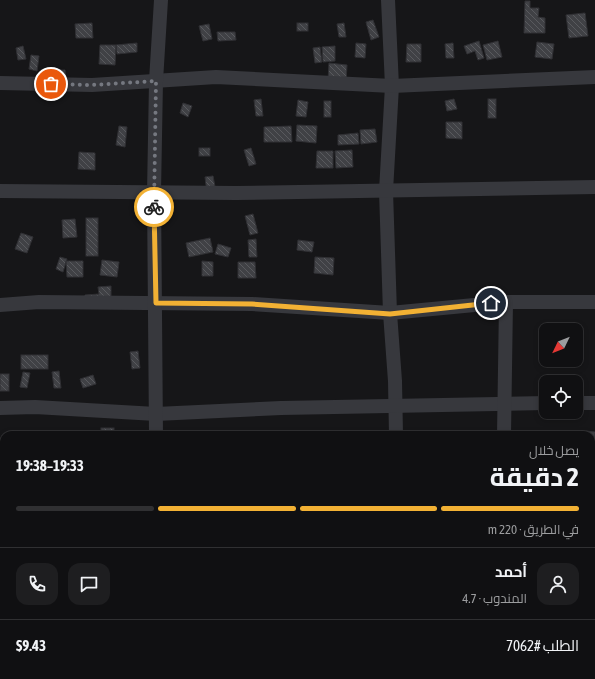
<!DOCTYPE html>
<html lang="ar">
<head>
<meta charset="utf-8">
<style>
	:root { --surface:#101012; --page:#1e1e20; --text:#f1f3f6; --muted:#9c9d9f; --line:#303032; --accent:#f2b134 }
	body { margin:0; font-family:"Asap Condensed",Cairo,sans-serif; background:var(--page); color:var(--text); direction:rtl; height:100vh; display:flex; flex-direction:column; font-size:15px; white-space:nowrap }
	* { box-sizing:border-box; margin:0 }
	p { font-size:13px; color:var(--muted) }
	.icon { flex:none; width:22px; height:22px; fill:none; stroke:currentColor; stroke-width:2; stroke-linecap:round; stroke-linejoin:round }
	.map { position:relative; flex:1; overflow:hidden; direction:ltr }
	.panel { position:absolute; left:0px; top:431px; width:595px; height:248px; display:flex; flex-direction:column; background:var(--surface); border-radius:12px 12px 0 0; box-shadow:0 2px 6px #0003,0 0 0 1px var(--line); direction:rtl }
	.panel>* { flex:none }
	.needle { width:26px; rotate:227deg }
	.controls { position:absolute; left:539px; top:323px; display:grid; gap:8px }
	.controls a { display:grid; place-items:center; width:44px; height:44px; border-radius:8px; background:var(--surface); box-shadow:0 2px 6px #0003,0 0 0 1px var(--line); font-size:20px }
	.pin { position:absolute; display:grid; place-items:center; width:34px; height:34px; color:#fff; margin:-17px; border:2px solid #fff; border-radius:50%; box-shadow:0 1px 4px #0007 }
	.courier { position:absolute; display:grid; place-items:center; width:40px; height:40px; margin:-20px; border:3px solid #f2b134; border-radius:50%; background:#fff; color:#222; box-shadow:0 1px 5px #0007 }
	.headline em { font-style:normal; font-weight:700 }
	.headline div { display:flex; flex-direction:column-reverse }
	.headline { display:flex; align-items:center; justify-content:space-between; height:68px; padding:0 16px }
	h1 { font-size:26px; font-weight:700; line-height:30px }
	.bar { display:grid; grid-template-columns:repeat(4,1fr); gap:6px 4px; align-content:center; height:48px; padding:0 16px }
	.bar i { height:5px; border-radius:3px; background:var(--line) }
	.bar .current { background:var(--accent) }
	.bar p { grid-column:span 4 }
	.line { display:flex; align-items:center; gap:10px; padding:0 16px; border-top:1px solid var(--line) }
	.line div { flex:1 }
	.round { display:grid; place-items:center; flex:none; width:42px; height:42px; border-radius:12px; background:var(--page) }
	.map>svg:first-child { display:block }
	.building { fill:url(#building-back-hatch); stroke:#303034 }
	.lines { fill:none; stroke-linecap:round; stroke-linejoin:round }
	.minor { stroke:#37383d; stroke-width:14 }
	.done { stroke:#757880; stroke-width:4; stroke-dasharray:0 7.2 }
	.route { stroke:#f2b134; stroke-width:5 }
</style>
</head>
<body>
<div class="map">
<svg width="595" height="679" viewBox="0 0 595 679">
	<defs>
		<pattern id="building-back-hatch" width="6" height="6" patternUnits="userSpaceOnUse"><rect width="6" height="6" fill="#404145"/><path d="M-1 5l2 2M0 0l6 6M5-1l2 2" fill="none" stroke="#595a5e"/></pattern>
	</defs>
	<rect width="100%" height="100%" fill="#161618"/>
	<!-- building -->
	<g class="building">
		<path d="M525,1h5v7h9l-1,9 7,1v15h-21z"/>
		<path d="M585,13l3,23 -19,2 -3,-23z"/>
		<path d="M373,20l6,17 -8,3 -5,-18z"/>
		<path d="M92,23l1,15h-17l-1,-14z"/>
		<rect x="297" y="23" width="11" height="8"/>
		<path d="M344,23l2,14h-7l-2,-13z"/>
		<path d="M209,24l3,15 -9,2 -4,-15z"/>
		<path d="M217,32h18l1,8 -18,1z"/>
		<path d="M479,41l5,17 -6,2 -3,-9 -8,3 -3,-8z"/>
		<path d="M498,41l4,16 -15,3 -4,-15z"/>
		<path d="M537,42l17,2 -2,15 -17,-2z"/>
		<path d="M137,43v9l-20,2 -1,-9z"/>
		<path d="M356,43l10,1 -1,14 -10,-1z"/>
		<path d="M453,43l1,15h-8l-1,-14z"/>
		<path d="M407,44h14v18h-15z"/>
		<path d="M100,45h16l-1,20 -16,-1z"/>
		<path d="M23,46l3,13 -8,1 -2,-12z"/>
		<path d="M335,46v15l-12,1 -1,-15z"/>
		<path d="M320,47l2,15 -7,1 -2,-15z"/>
		<path d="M31,55l8,1 -2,15 -8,-2z"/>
		<path d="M329,63l18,2 -1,17 -18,-1z"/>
		<path d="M57,70h8l1,13h-8z"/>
		<path d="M261,99l2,17h-7l-2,-16z"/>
		<path d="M454,99l3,10 -10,2 -2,-10z"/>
		<rect x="488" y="99" width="8" height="19"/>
		<path d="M298,100l10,2 -2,15 -10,-1z"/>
		<rect x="324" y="101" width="7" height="16"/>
		<path d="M183,103l9,3 -4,11 -8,-4z"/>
		<path d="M446,122h16v17l-16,-1z"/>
		<path d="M297,125l20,1 -1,17 -20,-2z"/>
		<path d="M119,126l8,1 -2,20 -9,-2z"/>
		<path d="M291,126l1,16h-28v-15z"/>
		<path d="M375,129l2,13 -16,2 -1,-14z"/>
		<path d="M358,133l1,11 -21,1v-10z"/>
		<rect x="199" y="148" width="11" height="8"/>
		<path d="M251,148l5,16 -7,2 -5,-16z"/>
		<path d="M352,150l1,17 -17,1 -1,-17z"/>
		<path d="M317,151h16v17h-17z"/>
		<path d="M79,152l16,1v17l-17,-1z"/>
		<path d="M213,176l3,16 -9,1 -2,-16z"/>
		<path d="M253,214l5,19 -8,2 -5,-19z"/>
		<rect x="86" y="218" width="12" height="38"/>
		<path d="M75,219l2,18 -14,1 -1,-18z"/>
		<path d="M21,233l12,4 -6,16 -12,-4z"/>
		<path d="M210,238l3,14 -24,5 -3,-14z"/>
		<path d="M256,239l1,18h-8l-1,-17z"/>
		<path d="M298,240l16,2 -2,10 -15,-2z"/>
		<path d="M218,244l13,4 -3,9 -13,-3z"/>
		<path d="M60,257l7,2 -4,13 -7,-3z"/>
		<path d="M315,257l19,1 -1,17 -19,-2z"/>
		<path d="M102,260l17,2 -2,15 -17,-2z"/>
		<path d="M66,261h17v16h-16z"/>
		<path d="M202,261l11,1v14h-11z"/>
		<path d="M238,262h17l1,16h-18z"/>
		<path d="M111,286v16h-26v-7l14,-1 -1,-7z"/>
		<path d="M138,351l2,17 -8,1 -2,-17z"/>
		<rect x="21" y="355" width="27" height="14"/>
		<path d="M59,371l2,17h-7l-2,-16z"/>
		<path d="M23,372l7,1 -3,15 -7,-1z"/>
		<rect x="0" y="374" width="9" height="17"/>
		<path d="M93,375l3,9 -13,4 -3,-9z"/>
		<rect x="101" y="428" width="13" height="7"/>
		<path d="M586,431l9,1v14h-4v-11h-5z"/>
	</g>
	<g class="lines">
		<!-- minor -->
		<g class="minor">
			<path d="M388,0l4,86 -6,105 4,122 5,68 1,54"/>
			<path d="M0,83l92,2 124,-8 176,9 203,-9"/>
			<path d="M0,191l236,2 359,-6"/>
			<path d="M0,305l39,-3 213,2 138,9 116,-11h89"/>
			<path d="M576,403h19"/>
			<path d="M0,408l35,-1 121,7 125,-6 265,-5"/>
			<path d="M156,435l-2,-242 2,-112 5,-81"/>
			<path d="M504,435l2,-133"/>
			<path d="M0,513l4,2"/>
			<path d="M591,523h4"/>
			<path d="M591,631h4"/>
			<path d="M166,675v4"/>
			<path d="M499,675v4"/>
			<path d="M393,679v-4"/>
		</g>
	</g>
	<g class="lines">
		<!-- done -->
		<path class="done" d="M51,84l41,1 64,-4 -2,126"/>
		<!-- route -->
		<path class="route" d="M154,207l2,96 96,1 138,10 101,-11"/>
	</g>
</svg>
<div class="controls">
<a><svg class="needle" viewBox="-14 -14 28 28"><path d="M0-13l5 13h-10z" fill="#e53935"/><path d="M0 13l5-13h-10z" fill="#9c9d9f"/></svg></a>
<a><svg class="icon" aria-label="locate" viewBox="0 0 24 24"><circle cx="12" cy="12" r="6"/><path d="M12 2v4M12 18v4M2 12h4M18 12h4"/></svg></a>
</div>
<div class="pin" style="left:51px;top:84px;background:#ea580c"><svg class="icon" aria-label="bag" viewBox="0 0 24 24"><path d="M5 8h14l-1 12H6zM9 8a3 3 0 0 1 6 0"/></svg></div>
<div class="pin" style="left:491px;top:303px;background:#1f2937"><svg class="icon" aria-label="home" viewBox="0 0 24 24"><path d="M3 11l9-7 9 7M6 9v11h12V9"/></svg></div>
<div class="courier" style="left:154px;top:207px"><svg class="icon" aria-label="bike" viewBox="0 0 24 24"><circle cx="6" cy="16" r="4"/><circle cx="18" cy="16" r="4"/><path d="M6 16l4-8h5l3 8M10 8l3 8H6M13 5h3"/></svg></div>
<section class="panel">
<div class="headline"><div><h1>2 دقيقة</h1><p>يصل خلال</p></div><em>19:33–19:38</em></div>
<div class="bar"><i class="current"></i><i class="current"></i><i class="current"></i><i></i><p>في الطريق · 220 m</p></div>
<div class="line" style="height:72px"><a class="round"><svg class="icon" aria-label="person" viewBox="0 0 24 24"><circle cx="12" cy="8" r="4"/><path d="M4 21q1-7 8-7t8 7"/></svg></a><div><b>أحمد</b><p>المندوب · 4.7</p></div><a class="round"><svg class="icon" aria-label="chat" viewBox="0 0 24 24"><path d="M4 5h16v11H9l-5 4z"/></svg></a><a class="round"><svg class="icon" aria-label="phone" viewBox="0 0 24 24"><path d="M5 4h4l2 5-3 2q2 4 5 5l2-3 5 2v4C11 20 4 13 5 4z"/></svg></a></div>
<div class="line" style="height:52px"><div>الطلب #7062</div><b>$9.43</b></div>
</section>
</div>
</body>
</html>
